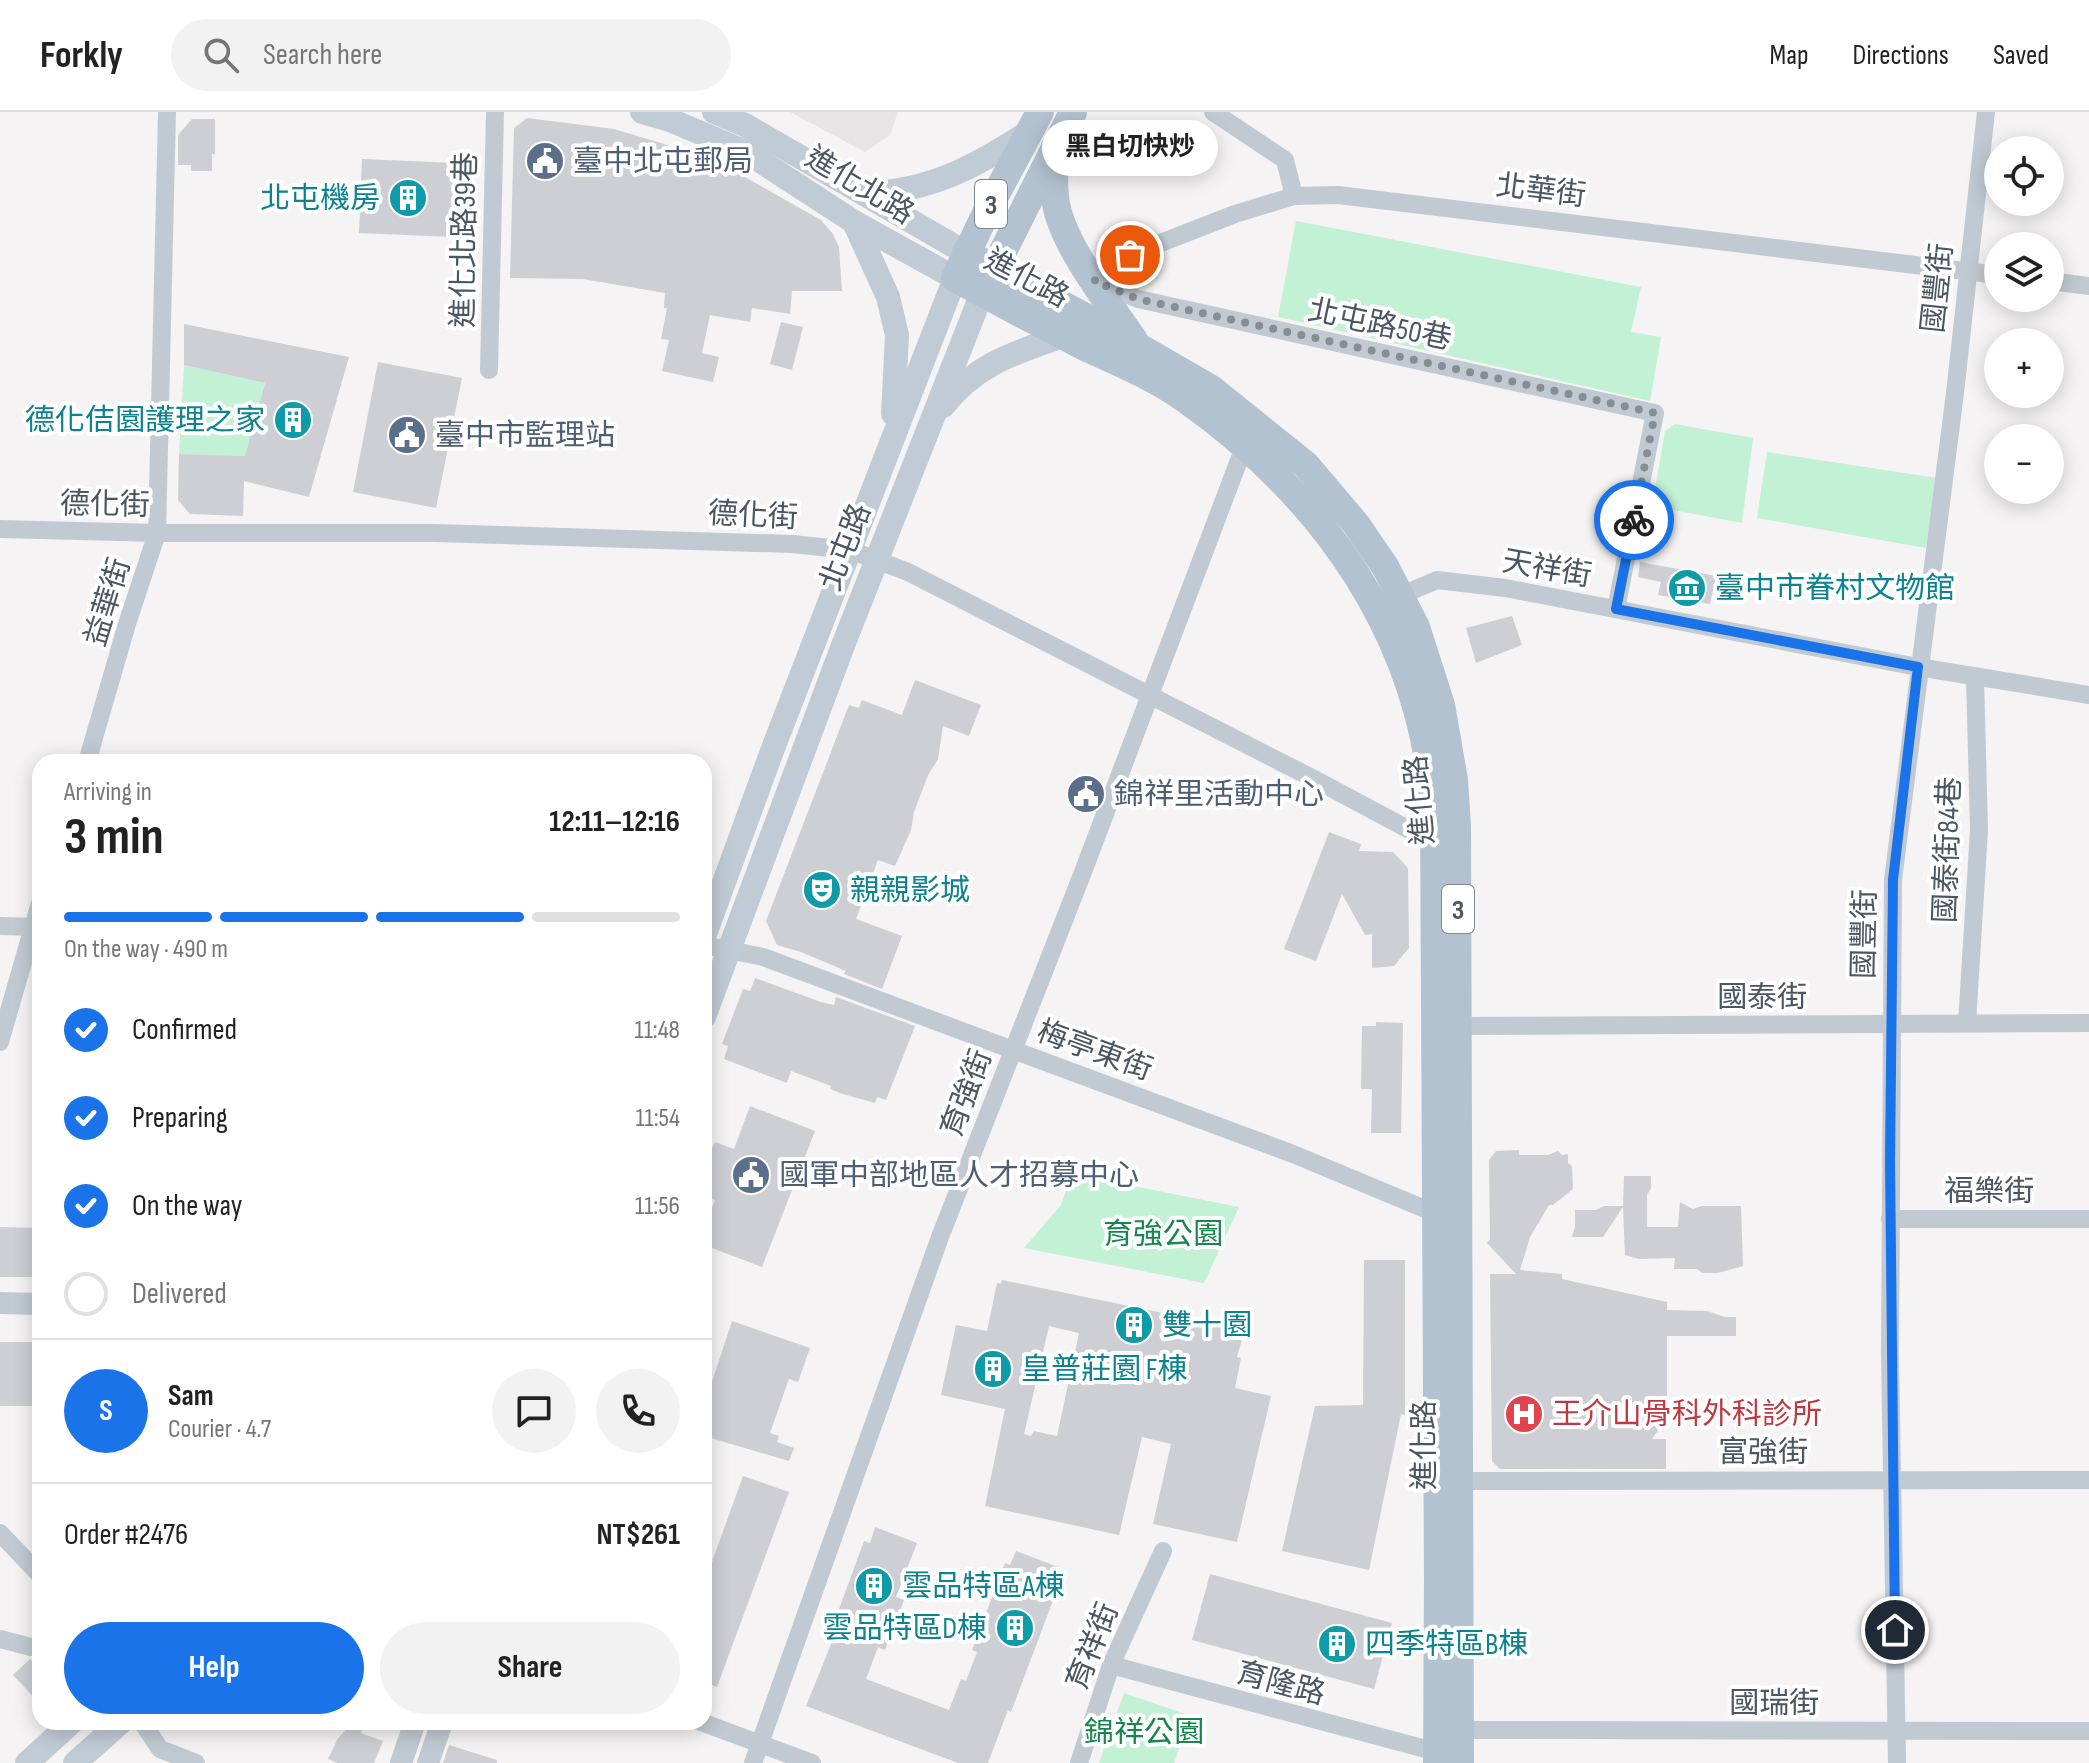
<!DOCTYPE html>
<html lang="en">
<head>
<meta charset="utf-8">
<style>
	:root { --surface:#fff; --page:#f2f2f2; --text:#222; --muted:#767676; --line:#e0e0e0; --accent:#1a73e8 }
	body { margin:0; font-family:"Sofia Sans Condensed","Noto Sans TC",sans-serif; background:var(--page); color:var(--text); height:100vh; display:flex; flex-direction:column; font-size:30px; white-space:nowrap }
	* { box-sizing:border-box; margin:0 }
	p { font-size:26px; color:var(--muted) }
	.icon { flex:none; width:44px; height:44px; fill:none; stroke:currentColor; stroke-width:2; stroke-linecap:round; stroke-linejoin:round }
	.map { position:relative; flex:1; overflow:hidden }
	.details { position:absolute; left:32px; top:642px; width:680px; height:976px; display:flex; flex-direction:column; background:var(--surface); border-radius:24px; box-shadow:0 4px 20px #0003 }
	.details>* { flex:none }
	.buttons { position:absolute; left:1984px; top:24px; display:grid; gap:16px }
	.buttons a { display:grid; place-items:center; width:80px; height:80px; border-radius:50%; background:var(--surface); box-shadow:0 4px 20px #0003; font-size:40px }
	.pin { position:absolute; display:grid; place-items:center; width:68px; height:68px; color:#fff; margin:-34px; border:4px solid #fff; border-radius:50%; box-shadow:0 2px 8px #0007 }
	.courier { position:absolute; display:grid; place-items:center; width:80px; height:80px; margin:-40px; border:6px solid #1a73e8; border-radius:50%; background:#fff; color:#222; box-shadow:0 2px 10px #0007 }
	.bubble { position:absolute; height:56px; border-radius:28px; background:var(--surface); box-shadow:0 4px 20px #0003; font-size:26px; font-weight:700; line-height:56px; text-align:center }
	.overview em { font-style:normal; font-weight:700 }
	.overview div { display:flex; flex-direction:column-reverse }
	.overview { display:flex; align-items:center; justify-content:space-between; height:136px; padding:0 32px }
	h1 { font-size:52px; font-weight:700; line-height:60px }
	.bar { display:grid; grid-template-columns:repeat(4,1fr); gap:12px 8px; align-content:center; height:96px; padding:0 32px }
	.bar i { height:10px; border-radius:6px; background:var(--line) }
	.bar .selected { background:var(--accent) }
	.bar p { grid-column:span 4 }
	.line { display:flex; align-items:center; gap:20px; padding:0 32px; border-top:2px solid var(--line) }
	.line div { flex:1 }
	.round { display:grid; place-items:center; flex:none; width:84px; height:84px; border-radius:42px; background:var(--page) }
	ol { padding:0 32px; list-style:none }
	li { display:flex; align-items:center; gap:24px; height:88px }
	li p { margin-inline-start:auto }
	li .icon { padding:8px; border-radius:50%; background:var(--accent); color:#fff; stroke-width:4 }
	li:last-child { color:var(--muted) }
	li i { width:44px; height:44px; border:4px solid var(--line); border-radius:50% }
	.cta { display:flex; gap:16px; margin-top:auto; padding:16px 32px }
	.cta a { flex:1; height:92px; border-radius:48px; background:var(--accent); color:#fff; font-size:32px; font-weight:700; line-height:92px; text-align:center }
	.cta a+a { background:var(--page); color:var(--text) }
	header { display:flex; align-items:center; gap:48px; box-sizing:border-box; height:112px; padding:0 40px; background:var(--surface); border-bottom:2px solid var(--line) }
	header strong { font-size:38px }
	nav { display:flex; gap:44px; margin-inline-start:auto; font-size:28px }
	.search { width:560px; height:72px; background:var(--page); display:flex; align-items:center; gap:20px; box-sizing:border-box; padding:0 28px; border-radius:44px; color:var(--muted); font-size:30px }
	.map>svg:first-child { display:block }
	.education { fill:#e6e4e5 }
	.green { fill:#c3f1d5 }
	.building { fill:#cdcfd5; fill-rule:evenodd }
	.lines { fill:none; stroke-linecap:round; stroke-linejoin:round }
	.minor { stroke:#c1cad2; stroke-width:18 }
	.tertiary { stroke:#c1cad2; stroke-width:22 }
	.secondary { stroke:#c1cbd6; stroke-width:24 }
	.primary { stroke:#b3c2d1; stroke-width:28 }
	.done { stroke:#868d94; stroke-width:8; stroke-dasharray:0 14.4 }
	.route { stroke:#1a73e8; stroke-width:10 }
	.labels { text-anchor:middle; stroke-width:8; stroke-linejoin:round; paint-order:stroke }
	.shield { fill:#fff; stroke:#808990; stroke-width:2 }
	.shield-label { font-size:28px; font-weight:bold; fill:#4a5661 }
	.service-label { font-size:30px; fill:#4e5e75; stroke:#fff; text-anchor:start }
	.street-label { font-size:30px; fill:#4a5661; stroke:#fff }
	.culture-label { font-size:30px; fill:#0d838f; stroke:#fff; text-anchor:start }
	.park-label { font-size:30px; fill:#17864f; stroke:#fff }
	.health-label { font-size:30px; fill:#be3a42; stroke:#fff; text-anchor:start }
</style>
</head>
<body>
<header>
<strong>Forkly</strong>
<div class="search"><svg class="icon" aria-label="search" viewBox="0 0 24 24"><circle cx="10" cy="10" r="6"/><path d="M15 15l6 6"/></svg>Search here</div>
<nav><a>Map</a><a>Directions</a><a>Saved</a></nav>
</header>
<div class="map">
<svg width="2089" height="1651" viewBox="0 0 2089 1651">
	<rect width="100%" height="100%" fill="#f5f3f3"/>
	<!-- education -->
	<path class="education" d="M790,0h108l-8,23 -25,17z"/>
	<!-- green -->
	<g class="green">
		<path d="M1296,109l345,66 -10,45 30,5 -11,64 -372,-84z"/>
		<path d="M184,253l81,18 -20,73 -66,-2z"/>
		<path d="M1675,312l78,14 -11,85 -90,-17 13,-75z"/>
		<path d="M1767,340l170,26 -11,70 -169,-30z"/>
		<path d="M1072,1062l167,33 -35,76 -180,-35 37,-43z"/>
		<path d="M1124,1581l67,23 -17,47h-75z"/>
	</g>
	<!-- building -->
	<g class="building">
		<path d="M527,6l87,11 50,15 79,32 78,44 12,14 6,13 3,44h-50l-2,23 -38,-6 -2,14 -40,-7 -8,38 17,4 -6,25 -51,-11 7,-31 -8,-1 6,-31h-3l1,-15 -82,-14 -73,-1 4,-150z"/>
		<path d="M192,7h23v35h-3v17h-21v-6h-13v-30z"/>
		<path d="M362,47l94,4 -3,74 -94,-4z"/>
		<path d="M781,210l22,5 -11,43 -22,-6z"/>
		<path d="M184,212l165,33 -40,140 -65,-16 -1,35 -53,-2 -12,-14 1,-46 66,2 20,-73 -81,-18z"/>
		<path d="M378,250l84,16 -26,130 -83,-16z"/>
		<path d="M1640,450l76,14 -6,28 -52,-9 3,-13 -23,-5z"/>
		<path d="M1512,504l10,29 -46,18 -10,-35z"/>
		<path d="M915,568l66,25 -12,31 -26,-10 -5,33 -10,16 -14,37 -3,18 -16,36 -17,-6 -22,59 46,17 -20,53 -38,-15 2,-3 -45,-19 -24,-7 -11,-24 83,-216 10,3 3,-8 40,15z"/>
		<path d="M1329,720l32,12 -2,7 34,1 15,16 1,80 -15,18 -22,2v-34l-7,1 -23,-41 -26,67 -32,-12z"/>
		<path d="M755,866l66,24 13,3 2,-8 79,29 -29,74 -9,-3 -2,6 -32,-9 -13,-5 1,-3 -40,-15 -4,12 -63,-24 4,-13 -6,-2 21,-55 7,2z"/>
		<path d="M1376,910l27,1 -2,110h-30l1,-44h-11l1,-63h14z"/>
		<path d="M750,994l65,25 -53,136 -58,-22v-17l11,-28 -11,-4v-42l7,-4 4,-8 19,7z"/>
		<path d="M1519,1038v5h29l10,-4 4,4 6,-1v9l4,3 1,23 -20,16h-4l-19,32 -10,33 42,4v5l105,23v8l40,1 18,6h11v19h-69v81l-15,22h14v30h-166l-8,-8 -2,-187h26l-29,-31 3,-4 -1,-79 7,-9z"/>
		<path d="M1624,1064h27v12l-4,7v32h31l2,-25 13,7 9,-3h39l2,60 -25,7h-16l-5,-4h-23l1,-11 -36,1 -14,-4 -2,-48 -20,30h-31l3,-10v-17h21l8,-4h19z"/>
		<path d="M0,1115l40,1v49h-40z"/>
		<path d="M1364,1148h41v155l-4,-1 -32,156 -87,-19 33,-145 48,-1z"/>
		<path d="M1002,1168l229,47 1,10 10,2 -5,18 4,1 -6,30 36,8 -34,146 -84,-18 18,-80 -29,-7 -23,98 -134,-29 20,-97 -64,-14 15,-70 31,6 10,-48 4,1zM1049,1214l30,7 -22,103 -23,-5 -3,5 -7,-2z"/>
		<path d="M732,1209l78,27 -12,34 -9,-3 -19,54 9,3 -2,6 17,6 -5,13 -85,-25v-30z"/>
		<rect x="0" y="1230" width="40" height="64"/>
		<path d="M743,1364l46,16 -72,195 -13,-5v-98z"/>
		<path d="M875,1415l42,16 -21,54 8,3 -6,17 -13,33 -7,-3 -12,32 83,31 12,-31 5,2 11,-29 -5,-2 33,-87 5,2 6,-14 42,16 -5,13 7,2 -49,130 -3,-2 -20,53h-30l-152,-57 30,-74 -5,-1 33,-90 6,2z"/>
		<path d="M1210,1462l182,49 -18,66 -182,-49z"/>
		<path d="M30,1547l10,11v34l-27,-29z"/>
		<path d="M350,1613l12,5 -1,3 22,8 -9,22h-37l-9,-4 9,-19z"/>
		<path d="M449,1633l48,15v3h-54z"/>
	</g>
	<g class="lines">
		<!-- minor -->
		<g class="minor">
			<path d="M1213,0l72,48 9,36"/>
			<path d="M1094,169l36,-26 105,-41 59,-18 44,-1 660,80"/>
			<path d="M1094,169l44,18 517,114 -39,196"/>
			<path d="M2050,169l39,5"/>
			<path d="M489,258l6,-258"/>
			<path d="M0,417l157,4h277l358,11 58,6 58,22 408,208 118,63"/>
			<path d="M1390,488l47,-20 68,8 413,79 171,28"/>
			<path d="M87,650l40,-138 30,-91 10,-421"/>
			<path d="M0,814l40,1"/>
			<path d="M704,833l59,12 530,197 144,60"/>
			<path d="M1967,911l12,-193 -4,-153"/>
			<path d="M1447,914l642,-3"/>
			<path d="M0,930l40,-139"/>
			<path d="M1890,1107h199"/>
			<path d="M1452,1369l637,-1"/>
			<path d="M0,1421l40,42"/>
			<path d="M0,1527l31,8"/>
			<path d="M1111,1553l326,87"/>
			<path d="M142,1610l18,27 36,14"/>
			<path d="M701,1610l111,41"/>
			<path d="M1460,1618l629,1"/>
			<path d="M753,1651l187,-526 143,-365 161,-425"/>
			<path d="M1079,1651l32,-98 52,-114"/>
			<path d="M1897,1651l-7,-410 3,-473 62,-487 31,-281"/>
		</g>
		<!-- tertiary -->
		<g class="tertiary">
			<path d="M0,1191l40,1"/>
			<path d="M401,1651l14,-41"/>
			<path d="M428,1651l14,-41"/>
		</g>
		<!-- secondary -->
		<g class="secondary">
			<path d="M642,0l28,8 78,33 106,69 101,56 -183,473 -68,186"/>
			<path d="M714,0l31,13 221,128"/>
			<path d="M864,82c67,-3 111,-27 166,-63"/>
			<path d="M854,110l34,75 9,38 -4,79"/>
			<path d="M943,294c33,-42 71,-53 120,-70"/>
			<path d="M704,905l138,-369 140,-355"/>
			<path d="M27,1651l45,-41"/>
			<path d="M75,1651l46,-41"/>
		</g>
		<!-- primary -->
		<g class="primary">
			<path d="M1040,0l-53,99 -32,67c42,23 85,46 128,68 34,16 72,31 102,53 139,98 237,237 249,410l4,771 -1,183"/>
			<path d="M1055,35c0,16 -2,34 0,50 4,44 54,106 79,143"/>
			<path d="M966,141l142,76 102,59 96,77 50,59 30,44 30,59 25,78 13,75 3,46 3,937"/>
			<path d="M986,173l87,-173"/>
		</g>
	</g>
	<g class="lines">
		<!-- done -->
		<path class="done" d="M1130,143l-36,26 44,18 517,114 -21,107"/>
		<!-- route -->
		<path class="route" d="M1634,408l-18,89 302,58 -25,213 -3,282 5,468"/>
	</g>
	<!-- icons -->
	<defs>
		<symbol id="civic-disc" viewBox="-11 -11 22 22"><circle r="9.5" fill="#5c6f8a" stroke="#fff"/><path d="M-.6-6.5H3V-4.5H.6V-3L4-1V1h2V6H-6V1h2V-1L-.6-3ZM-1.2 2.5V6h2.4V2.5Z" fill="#fff"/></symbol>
		<symbol id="building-disc" viewBox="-11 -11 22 22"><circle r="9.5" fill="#0f9aa8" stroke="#fff"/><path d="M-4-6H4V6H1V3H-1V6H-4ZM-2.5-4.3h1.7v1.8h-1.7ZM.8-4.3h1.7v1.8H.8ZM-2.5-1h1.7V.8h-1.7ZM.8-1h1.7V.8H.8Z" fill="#fff"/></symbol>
		<symbol id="museum-disc" viewBox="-11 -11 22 22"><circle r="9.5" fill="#0f9aa8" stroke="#fff"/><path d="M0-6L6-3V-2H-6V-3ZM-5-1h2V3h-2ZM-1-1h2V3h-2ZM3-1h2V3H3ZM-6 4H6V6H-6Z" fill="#fff"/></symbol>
		<symbol id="theatre-disc" viewBox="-11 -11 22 22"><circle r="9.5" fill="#0f9aa8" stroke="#fff"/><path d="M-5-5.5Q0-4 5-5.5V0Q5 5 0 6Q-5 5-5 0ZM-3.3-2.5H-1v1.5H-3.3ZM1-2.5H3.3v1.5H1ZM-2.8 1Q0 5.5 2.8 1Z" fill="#fff"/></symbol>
		<symbol id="hospital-disc" viewBox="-11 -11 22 22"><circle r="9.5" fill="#e0444e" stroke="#fff"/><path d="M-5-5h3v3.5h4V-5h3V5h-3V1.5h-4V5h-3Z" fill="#fff"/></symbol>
	</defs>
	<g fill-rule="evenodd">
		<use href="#civic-disc" x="523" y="27" width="44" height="44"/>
		<use href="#building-disc" x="386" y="64" width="44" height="44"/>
		<use href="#building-disc" x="271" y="286" width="44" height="44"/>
		<use href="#civic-disc" x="385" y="301" width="44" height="44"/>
		<use href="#museum-disc" x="1665" y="454" width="44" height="44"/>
		<use href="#civic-disc" x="1064" y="660" width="44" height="44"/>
		<use href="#theatre-disc" x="800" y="756" width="44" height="44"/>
		<use href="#civic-disc" x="729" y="1041" width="44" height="44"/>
		<use href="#building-disc" x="1112" y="1191" width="44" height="44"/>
		<use href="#building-disc" x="971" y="1235" width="44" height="44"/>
		<use href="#hospital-disc" x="1502" y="1280" width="44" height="44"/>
		<use href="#building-disc" x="852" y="1452" width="44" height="44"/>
		<use href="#building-disc" x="993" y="1494" width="44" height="44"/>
		<use href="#building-disc" x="1315" y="1510" width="44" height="44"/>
	</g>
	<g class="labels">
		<!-- shield labels -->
		<g class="shield">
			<rect x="975" y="68" width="32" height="48" rx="6"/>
			<rect x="1442" y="773" width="32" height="48" rx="6"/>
		</g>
		<g class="shield-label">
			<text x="991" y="102">3</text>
			<text x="1458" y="807">3</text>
		</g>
		<!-- service labels -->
		<g class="service-label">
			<text x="573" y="59">臺中北屯郵局</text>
			<text x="435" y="333">臺中市監理站</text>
			<text x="1114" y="692">錦祥里活動中心</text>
			<text x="779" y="1073">國軍中部地區人才招募中心</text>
		</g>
		<!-- street labels -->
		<g class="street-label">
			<text transform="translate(860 73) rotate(31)" y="10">進化北路</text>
			<text transform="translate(1541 78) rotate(7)" y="10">北華街</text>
			<text transform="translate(464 128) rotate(-89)" y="10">進化北路39巷</text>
			<text transform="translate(1027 166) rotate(28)" y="10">進化路</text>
			<text transform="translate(1937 176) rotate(-84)" y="10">國豐街</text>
			<text transform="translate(1380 212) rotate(12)" y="10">北屯路50巷</text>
			<text transform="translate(105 392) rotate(1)" y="10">德化街</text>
			<text transform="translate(753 403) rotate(3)" y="10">德化街</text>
			<text transform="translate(845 435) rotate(-69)" y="10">北屯路</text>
			<text transform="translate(1547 456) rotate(10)" y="10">天祥街</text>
			<text transform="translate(107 490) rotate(-73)" y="10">益華街</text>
			<text transform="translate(1419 688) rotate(-95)" y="10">進化路</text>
			<text transform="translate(1947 738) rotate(-88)" y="10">國泰街84巷</text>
			<text transform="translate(1864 822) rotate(-89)" y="10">國豐街</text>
			<text x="1762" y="895">國泰街</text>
			<text transform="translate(1095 938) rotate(20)" y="10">梅亭東街</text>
			<text transform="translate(966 981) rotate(-69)" y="10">育強街</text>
			<text x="1989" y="1089">福樂街</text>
			<text transform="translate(1424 1333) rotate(-90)" y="10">進化路</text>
			<text x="1763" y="1350">富強街</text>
			<text transform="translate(1092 1534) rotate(-68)" y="10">育祥街</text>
			<text transform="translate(1281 1571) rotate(15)" y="10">育隆路</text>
			<text x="1774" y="1601">國瑞街</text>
		</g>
		<!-- culture labels -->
		<g class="culture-label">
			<text x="380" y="96" text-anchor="end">北屯機房</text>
			<text x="265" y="318" text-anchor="end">德化佶園護理之家</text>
			<text x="1715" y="486">臺中市眷村文物館</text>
			<text x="850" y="788">親親影城</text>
			<text x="1162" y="1223">雙十園</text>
			<text x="1021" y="1267">皇普莊園 F棟</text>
			<text x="902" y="1484">雲品特區A棟</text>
			<text x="987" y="1526" text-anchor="end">雲品特區D棟</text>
			<text x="1365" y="1542">四季特區B棟</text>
		</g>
		<!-- park labels -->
		<g class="park-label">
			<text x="1163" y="1132">育強公園</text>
			<text x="1144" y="1630">錦祥公園</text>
		</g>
		<!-- health labels -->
		<g class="health-label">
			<text x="1552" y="1312">王介山骨科外科診所</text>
		</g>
	</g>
</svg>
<div class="buttons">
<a><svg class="icon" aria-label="locate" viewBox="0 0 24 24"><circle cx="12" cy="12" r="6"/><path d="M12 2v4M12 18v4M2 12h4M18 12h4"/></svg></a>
<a><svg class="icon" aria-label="layers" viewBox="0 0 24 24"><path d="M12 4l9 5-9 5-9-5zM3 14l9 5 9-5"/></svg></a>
<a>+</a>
<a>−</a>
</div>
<div class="pin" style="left:1130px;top:143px;background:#ea580c"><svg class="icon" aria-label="bag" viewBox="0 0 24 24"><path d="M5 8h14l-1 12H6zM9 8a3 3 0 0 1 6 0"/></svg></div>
<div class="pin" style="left:1895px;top:1518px;background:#1f2937"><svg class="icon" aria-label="home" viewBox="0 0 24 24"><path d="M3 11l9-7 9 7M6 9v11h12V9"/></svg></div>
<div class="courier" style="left:1634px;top:408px"><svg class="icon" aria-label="bike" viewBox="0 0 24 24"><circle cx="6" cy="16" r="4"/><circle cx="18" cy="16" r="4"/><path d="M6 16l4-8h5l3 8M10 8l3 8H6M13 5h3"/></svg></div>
<div class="bubble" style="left:1042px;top:8px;width:176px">黑白切快炒</div>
<section class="details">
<div class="overview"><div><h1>3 min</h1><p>Arriving in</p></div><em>12:11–12:16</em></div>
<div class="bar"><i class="selected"></i><i class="selected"></i><i class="selected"></i><i></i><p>On the way · 490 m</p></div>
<ol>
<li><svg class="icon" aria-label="check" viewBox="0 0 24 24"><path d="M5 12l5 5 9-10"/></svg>Confirmed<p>11:48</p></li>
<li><svg class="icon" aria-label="check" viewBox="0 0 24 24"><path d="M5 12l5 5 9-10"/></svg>Preparing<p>11:54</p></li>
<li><svg class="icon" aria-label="check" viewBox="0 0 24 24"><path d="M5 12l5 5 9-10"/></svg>On the way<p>11:56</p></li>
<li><i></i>Delivered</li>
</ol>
<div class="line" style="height:144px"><b class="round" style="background:var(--accent);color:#fff">S</b><div><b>Sam</b><p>Courier · 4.7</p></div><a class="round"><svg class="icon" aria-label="chat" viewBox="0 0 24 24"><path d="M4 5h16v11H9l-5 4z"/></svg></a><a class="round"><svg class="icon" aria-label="phone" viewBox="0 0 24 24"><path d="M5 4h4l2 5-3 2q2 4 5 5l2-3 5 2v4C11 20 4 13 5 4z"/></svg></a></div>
<div class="line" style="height:104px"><div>Order #2476</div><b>NT$261</b></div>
<div class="cta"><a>Help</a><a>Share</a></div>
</section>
</div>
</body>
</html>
